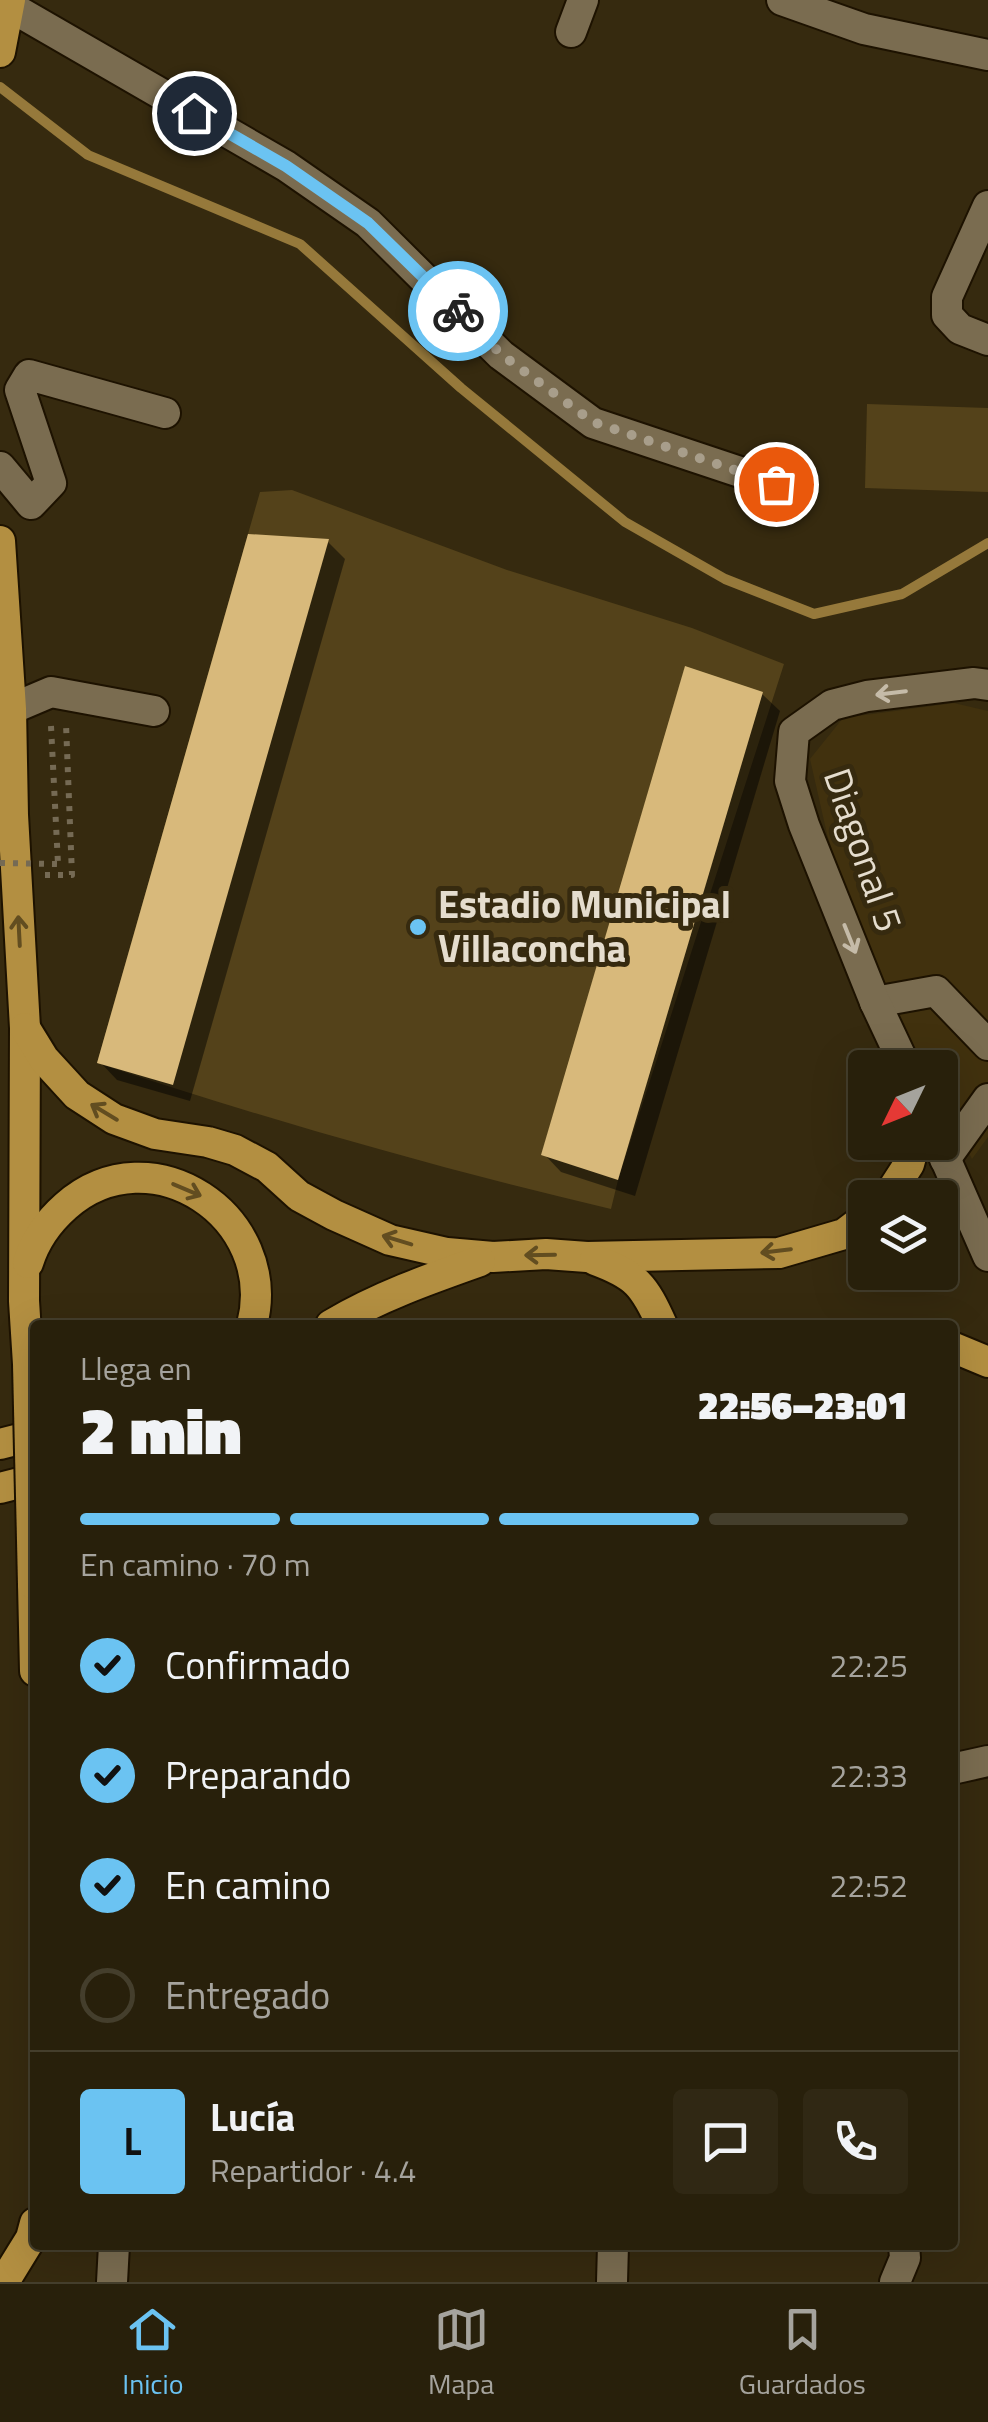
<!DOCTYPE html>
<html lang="es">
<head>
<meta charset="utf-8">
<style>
	:root { --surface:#28200b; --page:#302814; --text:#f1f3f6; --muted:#a5a39d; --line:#443e2c; --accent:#6bc3f2 }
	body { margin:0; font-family:"Titillium Web",sans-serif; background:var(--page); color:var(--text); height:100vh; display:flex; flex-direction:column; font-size:38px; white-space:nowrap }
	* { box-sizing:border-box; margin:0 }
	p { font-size:32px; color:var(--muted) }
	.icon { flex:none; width:55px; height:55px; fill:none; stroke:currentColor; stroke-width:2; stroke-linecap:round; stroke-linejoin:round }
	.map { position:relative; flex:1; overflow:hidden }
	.drawer { position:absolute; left:30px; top:1320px; width:928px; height:930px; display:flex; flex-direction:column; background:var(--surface); border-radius:10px; box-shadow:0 10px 40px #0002,0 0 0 2px var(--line) }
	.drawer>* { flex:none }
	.needle { width:65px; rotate:227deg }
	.controls { position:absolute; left:848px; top:1050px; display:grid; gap:20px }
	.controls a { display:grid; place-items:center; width:110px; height:110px; border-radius:10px; background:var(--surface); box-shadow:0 10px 40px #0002,0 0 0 2px var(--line); font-size:50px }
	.pin { position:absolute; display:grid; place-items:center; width:85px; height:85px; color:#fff; margin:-42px; border:5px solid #fff; border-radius:50%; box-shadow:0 2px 10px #0007 }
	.courier { position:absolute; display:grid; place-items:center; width:100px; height:100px; margin:-50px; border:8px solid #6bc3f2; border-radius:50%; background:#fff; color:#222; box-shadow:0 2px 12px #0007 }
	.head em { font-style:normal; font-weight:800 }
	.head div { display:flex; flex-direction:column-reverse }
	.head { display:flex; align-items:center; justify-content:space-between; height:170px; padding:0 50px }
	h1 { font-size:65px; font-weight:800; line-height:75px }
	.bar { display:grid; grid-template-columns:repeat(4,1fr); gap:15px 10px; align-content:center; height:120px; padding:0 50px }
	.bar i { height:12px; border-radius:8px; background:var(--line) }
	.bar .on { background:var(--accent) }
	.bar p { grid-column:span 4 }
	.line { display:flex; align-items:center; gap:25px; padding:0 50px; border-top:2px solid var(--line) }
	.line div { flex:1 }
	.round { display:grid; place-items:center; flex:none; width:105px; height:105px; border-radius:10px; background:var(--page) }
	ol { padding:0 50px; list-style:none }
	li { display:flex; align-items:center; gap:30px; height:110px }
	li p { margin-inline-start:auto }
	li .icon { padding:10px; border-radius:50%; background:var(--accent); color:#111; stroke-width:4 }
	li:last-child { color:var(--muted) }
	li i { width:55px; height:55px; border:5px solid var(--line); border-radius:50% }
	.tabs { display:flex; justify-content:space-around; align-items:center; height:140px; border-top:2px solid var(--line); background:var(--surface); font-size:28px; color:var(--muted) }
	.tabs a { display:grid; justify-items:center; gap:5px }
	.tabs .on { color:var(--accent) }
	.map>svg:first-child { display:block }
	.built { fill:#41310e }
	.green { fill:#54421a }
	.shadow { fill:#0007 }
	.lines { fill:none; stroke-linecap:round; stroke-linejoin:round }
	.stream { stroke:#96793b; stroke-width:10 }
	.building { fill:#d8b97b }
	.minor-casing { stroke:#1d1200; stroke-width:34 }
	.highway-casing { stroke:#1d1200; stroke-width:34 }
	.path { stroke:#756a54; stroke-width:6; stroke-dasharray:5 8; stroke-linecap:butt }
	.minor { stroke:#7a6c50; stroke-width:30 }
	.highway { stroke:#b38f41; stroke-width:30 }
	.highway-bridge-casing { stroke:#1d1200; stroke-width:34; stroke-linecap:butt }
	.path-bridge { stroke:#756a54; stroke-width:6; stroke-dasharray:5 8; stroke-linecap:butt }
	.highway-bridge { stroke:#b38f41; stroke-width:30 }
	.oneway { stroke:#c5bba8 }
	.oneway2 { stroke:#624d20 }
	.done { stroke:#a89e8b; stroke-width:10; stroke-dasharray:0 18 }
	.route { stroke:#6bc3f2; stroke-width:12 }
	.poi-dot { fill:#6bc3f2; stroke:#362a0f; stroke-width:4 }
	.labels { text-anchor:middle; stroke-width:10; stroke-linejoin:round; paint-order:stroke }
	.street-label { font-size:38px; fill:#e5ddce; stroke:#362a0f }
	.poi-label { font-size:38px; font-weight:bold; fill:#e5ddce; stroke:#362a0f; text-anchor:start }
</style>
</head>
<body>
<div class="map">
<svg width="988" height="2282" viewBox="0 0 988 2282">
	<rect width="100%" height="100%" fill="#362a0f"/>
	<!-- built -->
	<path class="built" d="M954,703l34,8v426l-16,22 -32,-62v-29l-15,-1 -63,-120 -35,-113 -17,-75 33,-41z"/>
	<!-- green -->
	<g class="green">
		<path d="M867,404l121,4v84l-123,-4z"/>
		<path d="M292,490l215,80 185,58 92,36 -166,516 -7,29c-174,-41 -345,-90 -514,-146l163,-571z"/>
	</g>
	<!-- shadow -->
	<g class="shadow">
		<path d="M328,542l17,17 -155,542 -73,-21 -17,-18z"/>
		<path d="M762,694l18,17 -145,485 -74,-24 -17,-18z"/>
	</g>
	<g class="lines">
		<!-- stream -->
		<path class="stream" d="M0,87l88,68 212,89 161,144 164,134 100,57 89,35 88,-20 86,-51"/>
	</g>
	<!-- building -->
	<g class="building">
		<path d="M248,534l81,5 -156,546 -76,-22z"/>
		<path d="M685,666l78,26 -145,488 -77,-25z"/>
	</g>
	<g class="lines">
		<defs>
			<g id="minor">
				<path d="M782,0l82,29 124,26"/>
				<path d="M9,6l277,160 82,57 133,132 92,68 183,61"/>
				<path d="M571,32l12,-32"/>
				<path d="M988,206l-41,91v18l13,14 28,11"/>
				<path d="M0,467l31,37 20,-21 -31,-93 9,-15 136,38"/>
				<path d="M11,709l40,-17 103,19"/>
				<path d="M875,1002l61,-11 52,54"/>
				<path d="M906,1068l-31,-66 -71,-177 -14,-44 4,-49 38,-27 35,-9 107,-13 14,2"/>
				<path d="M938,1142l50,114"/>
				<path d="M945,1159l43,-60"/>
				<path d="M952,1769l36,-8"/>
				<path d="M112,2282l2,-37"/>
				<path d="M612,2282l1,-37"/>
				<path d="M895,2282l10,-24 -1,-13"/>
			</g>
			<g id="highway">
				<path d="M0,52l10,-52"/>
				<path d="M0,541l11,168 2,106 12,213 -1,273 4,63"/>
				<path d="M25,1028l19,31 33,36 37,24 41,15 53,8 27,8 32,17 32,29 35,19 56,25 57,13 46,4 53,-3 41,3 192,-4 65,-19 21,-16"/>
				<path d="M887,1198l22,-34 6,-22"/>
				<path d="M595,1260c41,15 49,25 67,65"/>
				<path d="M28,1263c7,-23 21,-42 38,-57 85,-75 214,11 186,119"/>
				<path d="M331,1325c47,-28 98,-46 149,-64"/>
				<path d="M952,1347l36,15"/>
				<path d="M0,1444l35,-9"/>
				<path d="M0,1488l35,-9"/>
				<path d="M33,1584l2,87"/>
				<path d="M4,2282l27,-44 4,-15"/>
			</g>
		</defs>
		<!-- minor casing -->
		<use href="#minor" class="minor-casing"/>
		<!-- highway casing -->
		<use href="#highway" class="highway-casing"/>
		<!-- path -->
		<g class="path">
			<path d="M51,726l7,138"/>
			<path d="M45,875h27l-6,-151"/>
		</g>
		<!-- minor -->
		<use href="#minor" class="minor"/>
		<!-- highway -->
		<use href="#highway" class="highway"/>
		<defs>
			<path id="highway-bridge" d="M28,1364l5,220"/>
		</defs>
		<!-- highway-bridge casing -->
		<use href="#highway-bridge" class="highway-bridge-casing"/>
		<!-- path-bridge -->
		<path class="path-bridge" d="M0,863l58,1"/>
		<!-- highway-bridge -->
		<use href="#highway-bridge" class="highway-bridge"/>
	</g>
	<!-- one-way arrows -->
	<defs><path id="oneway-shaft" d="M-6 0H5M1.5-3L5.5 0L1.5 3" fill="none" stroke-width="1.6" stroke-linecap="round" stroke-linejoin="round" transform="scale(2.5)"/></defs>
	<g class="oneway">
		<use href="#oneway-shaft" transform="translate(891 693) rotate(173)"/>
		<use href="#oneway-shaft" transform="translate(850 939) rotate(68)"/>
	</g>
	<g class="oneway2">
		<use href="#oneway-shaft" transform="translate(19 931) rotate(-93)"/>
		<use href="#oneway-shaft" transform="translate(104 1112) rotate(-149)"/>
		<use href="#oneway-shaft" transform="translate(187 1190) rotate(23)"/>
		<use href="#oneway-shaft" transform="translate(397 1240) rotate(-163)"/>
		<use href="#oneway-shaft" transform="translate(776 1251) rotate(173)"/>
		<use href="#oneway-shaft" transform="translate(540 1255) rotate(179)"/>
	</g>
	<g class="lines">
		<!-- done -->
		<path class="done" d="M458,311l44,44 91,67 183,62"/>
		<!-- route -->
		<path class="route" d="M194,113l92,53 82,57 90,88"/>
	</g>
	<!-- markers -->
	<circle class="poi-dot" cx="418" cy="927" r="10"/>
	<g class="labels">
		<!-- street labels -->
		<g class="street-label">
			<text transform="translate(863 850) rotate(71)" y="13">Diagonal 5</text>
		</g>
		<!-- poi labels -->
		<g class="poi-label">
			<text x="438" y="918">Estadio Municipal<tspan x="438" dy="44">Villaconcha</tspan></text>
		</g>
	</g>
</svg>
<div class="controls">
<a><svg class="needle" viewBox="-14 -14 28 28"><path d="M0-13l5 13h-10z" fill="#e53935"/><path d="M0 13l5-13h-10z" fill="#a5a39d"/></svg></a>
<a><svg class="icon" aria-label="layers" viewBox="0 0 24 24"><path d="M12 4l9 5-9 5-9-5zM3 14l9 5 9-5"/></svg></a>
</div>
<div class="pin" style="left:776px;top:484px;background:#ea580c"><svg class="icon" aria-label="bag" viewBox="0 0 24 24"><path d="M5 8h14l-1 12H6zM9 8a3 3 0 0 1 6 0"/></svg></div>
<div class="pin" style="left:194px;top:113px;background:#1f2937"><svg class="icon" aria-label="home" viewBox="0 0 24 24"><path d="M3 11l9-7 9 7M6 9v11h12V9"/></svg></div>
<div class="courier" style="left:458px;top:311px"><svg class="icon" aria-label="bike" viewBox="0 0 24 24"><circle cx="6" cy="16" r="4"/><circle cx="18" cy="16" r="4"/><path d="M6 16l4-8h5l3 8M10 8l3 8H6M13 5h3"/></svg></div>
<section class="drawer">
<div class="head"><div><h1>2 min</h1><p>Llega en</p></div><em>22:56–23:01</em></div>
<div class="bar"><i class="on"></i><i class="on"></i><i class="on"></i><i></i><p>En camino · 70 m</p></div>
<ol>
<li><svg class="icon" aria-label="check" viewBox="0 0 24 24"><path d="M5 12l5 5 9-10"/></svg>Confirmado<p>22:25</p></li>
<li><svg class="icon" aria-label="check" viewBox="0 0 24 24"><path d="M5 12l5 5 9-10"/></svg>Preparando<p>22:33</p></li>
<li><svg class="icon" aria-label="check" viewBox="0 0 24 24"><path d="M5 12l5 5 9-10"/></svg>En camino<p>22:52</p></li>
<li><i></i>Entregado</li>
</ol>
<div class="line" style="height:180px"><b class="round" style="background:var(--accent);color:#111">L</b><div><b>Lucía</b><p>Repartidor · 4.4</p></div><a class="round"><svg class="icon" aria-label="chat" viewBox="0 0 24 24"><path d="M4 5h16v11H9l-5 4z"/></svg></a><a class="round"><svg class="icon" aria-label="phone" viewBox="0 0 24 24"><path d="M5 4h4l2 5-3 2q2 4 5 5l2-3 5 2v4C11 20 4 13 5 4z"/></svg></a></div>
</section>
</div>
<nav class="tabs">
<a class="on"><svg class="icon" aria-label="home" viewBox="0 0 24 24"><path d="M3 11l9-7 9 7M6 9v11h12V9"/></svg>Inicio</a>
<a><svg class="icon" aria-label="map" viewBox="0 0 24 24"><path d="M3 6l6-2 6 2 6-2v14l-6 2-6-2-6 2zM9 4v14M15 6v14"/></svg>Mapa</a>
<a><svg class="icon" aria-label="saved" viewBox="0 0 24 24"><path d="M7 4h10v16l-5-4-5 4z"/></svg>Guardados</a>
</nav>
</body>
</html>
